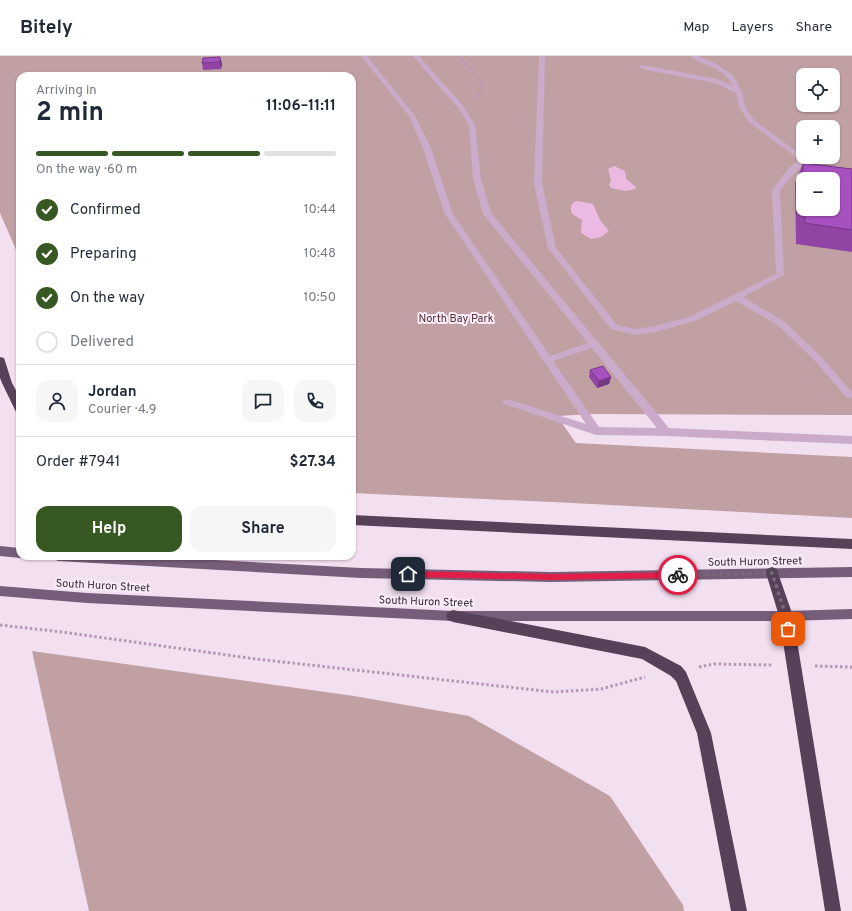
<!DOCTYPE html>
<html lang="en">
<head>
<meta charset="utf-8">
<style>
	:root { --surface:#fff; --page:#f6f6f7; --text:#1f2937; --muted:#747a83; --line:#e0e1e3; --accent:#375822 }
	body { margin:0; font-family:Overpass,sans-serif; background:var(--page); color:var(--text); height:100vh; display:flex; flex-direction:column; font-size:15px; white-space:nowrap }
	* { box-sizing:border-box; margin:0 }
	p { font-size:13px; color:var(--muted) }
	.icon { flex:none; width:22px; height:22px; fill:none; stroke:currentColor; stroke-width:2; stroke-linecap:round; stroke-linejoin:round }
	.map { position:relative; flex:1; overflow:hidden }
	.sheet { position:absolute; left:16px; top:16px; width:340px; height:488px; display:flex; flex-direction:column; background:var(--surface); border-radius:12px; box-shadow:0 1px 3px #0004 }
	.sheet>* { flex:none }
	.fabs { position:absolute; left:796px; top:12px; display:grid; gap:8px }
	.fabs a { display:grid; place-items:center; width:44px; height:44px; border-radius:8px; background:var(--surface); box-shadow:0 1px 3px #0004; font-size:20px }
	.pin { position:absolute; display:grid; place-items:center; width:34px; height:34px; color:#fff; margin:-17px; border-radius:8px; box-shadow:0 2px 6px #0006 }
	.courier { position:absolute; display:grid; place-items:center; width:40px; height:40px; margin:-20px; border:3px solid #e11d48; border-radius:50%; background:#fff; color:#222; box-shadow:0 1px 5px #0007 }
	.summary em { font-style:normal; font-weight:700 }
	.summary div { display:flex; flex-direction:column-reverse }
	.summary { display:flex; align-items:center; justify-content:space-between; height:68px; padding:0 20px }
	h1 { font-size:26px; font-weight:700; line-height:30px }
	.bar { display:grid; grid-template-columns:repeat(4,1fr); gap:6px 4px; align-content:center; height:48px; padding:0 20px }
	.bar i { height:5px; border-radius:3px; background:var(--line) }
	.bar .active { background:var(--accent) }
	.bar p { grid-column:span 4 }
	.line { display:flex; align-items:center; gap:10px; padding:0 20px; border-top:1px solid var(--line) }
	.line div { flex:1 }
	.round { display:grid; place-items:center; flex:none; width:42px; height:42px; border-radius:12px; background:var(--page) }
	ol { padding:0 20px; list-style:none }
	li { display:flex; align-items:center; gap:12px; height:44px }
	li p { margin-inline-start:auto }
	li .icon { padding:4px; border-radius:50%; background:var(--accent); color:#fff; stroke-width:4 }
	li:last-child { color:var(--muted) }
	li i { width:22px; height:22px; border:2px solid var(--line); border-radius:50% }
	.cta { display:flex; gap:8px; margin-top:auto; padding:8px 20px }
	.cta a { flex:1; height:46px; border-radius:12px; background:var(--accent); color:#fff; font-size:16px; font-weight:700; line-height:46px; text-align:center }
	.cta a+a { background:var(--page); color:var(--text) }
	header { display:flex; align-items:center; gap:24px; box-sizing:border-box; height:56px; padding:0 20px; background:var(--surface); border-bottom:1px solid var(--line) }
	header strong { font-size:19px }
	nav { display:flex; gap:22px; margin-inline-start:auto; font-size:14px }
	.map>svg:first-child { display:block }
	.green { fill:#c1a0a4; fill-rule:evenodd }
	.sand { fill:#ebb9e1 }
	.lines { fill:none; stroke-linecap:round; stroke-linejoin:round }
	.path-far1 { stroke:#b596b6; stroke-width:2; stroke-dasharray:1.5 1.5; stroke-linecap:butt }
	.path { stroke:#b596b6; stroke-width:3; stroke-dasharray:2.5 2.5; stroke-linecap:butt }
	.minor { fill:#caacca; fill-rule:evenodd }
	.major { fill:#765d79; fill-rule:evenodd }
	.highway { fill:#554259; fill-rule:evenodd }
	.wall { fill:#9045a5; fill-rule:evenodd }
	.shaded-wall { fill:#753886 }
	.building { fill:#a750c0; stroke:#753886 }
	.route { fill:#e11d48 }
	.done { stroke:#786a79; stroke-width:4; stroke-dasharray:0 7.2 }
	.labels { text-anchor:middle; stroke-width:4; stroke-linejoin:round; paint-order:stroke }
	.park-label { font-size:11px; fill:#563033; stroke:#faecf9 }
	.street-label { font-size:11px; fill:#362b38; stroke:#faecf9 }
</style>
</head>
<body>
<header>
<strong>Bitely</strong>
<nav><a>Map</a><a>Layers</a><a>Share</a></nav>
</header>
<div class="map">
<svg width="852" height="855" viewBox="0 0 852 855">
	<rect width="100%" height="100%" fill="#f2e0f1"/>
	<!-- green -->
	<g class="green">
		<path d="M0,0h852v359l-259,-1 -36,2 19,27 276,14v61l-279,-15 -221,-10v-417h-332v183l-20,-46zM803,19h30v30h-30zM803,71h30v30h-30zM803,123h30v30h-30z"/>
		<path d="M32,595l322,45 115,20 141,80 73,109 1,6h-595z"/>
	</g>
	<!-- sand -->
	<g class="sand">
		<path d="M614,110l11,5 1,8 10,8 -1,2 -9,2 -15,-3 -2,-3 2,-5 -3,-11z"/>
		<path d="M577,145l16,3 7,16 9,11 -8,6 -10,2 -10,-6 1,-13 -10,-6c-2,-7 -2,-11 5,-13z"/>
	</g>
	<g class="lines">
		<!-- path-far1 -->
		<path class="path-far1" d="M458,0l24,25 2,11 -10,6"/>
		<!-- path -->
		<g class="path">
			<path d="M0,569l62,7 194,27 297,33 48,-3 44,-12"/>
			<path d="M815,610l37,1"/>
			<path d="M699,611l15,-3 58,1"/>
		</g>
		<!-- minor -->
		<g class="minor">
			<path d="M361,0h6l48,60 16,32 22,66 97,142 38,-13 -105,-129 -10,-35 -4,-54 -10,-16 -46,-53h6l45,51 11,18 6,54 10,34 178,215 183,8v8l-186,-8 -70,-1 -92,-31 -2,-2 5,-3 79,25 -141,-210 -22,-66 -14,-32zM592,292l65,80 -58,-1 -46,-66z"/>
			<path d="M539,0h6l-3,127 14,65 61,77 18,4 20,-3 34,-9 87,-43 -4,-84 17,-22 11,-8 -51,-38 -10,-15 -3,-14 -21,-10 -73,-14 -3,-2 3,-2 75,14 16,7c-10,-21 -28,-18 -43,-30h8l16,7 19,12 9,17 3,15 9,13 54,40 -13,12 -15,18 4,85 -41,22 42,25 38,37 29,33v6l-6,-1 -29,-34 -38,-37 -43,-25 -41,20 -40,11 -20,3 -24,-6 -63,-81 -14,-65z"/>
		</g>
		<!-- major -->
		<g class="major">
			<path d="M0,490l20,2v8h4l-4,2 -20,-2z"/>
			<path d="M53,500h87l221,12 190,4 301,-5v10l-301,5 -190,-4 -303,-17 -4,-2z"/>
			<path d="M0,530l87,7 366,18h333l66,-2v10l-66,2h-333l-366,-18 -87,-7z"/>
		</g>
		<!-- highway -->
		<g class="highway">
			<path d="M0,301l4,1 1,3 7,22 8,15v15l-4,-1 -14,-29 -2,-5z"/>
			<path d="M352,459l500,24v10l-500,-24z"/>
			<path d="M772,511l5,2 1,4 15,43 48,295h-16l-46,-295 -13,-43 1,-4z"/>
			<path d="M453,554l192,37 36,19 5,6 25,61 36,178h-16l-34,-178 -21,-52 -5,-5 -29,-17 -189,-37 -5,-2 -2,-4 2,-4z"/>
		</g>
	</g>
	<!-- wall -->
	<g class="wall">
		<path d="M220,1l2,7 -1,5 -18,1 -1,-7z"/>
		<path d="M803,107l49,6v83l-56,-8 -1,-61zM803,123h30v30h-30z"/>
		<path d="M590,314l21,7 -2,7 -12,4 -8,-11z"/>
	</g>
	<!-- shaded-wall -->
	<g class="shaded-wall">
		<path d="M220,1l2,7 -1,5 -1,-7z"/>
		<path d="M611,321l-2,7 -12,4 2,-7z"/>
	</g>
	<!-- building -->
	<g class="building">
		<path d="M220,1v5l-18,1 1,-5z"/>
		<path d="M803,107l49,6v61l-47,-7v-14h28v-30h-30z"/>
		<path d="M603,310l8,11 -12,4 -9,-11z"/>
	</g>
	<!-- route -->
	<path class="route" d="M408,515l144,3 126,-2 3,3 -3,3 -126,2 -144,-3 -3,-3z"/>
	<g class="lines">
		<!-- done -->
		<path class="done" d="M678,519l94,-2 14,43 2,13"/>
	</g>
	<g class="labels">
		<!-- park labels -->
		<g class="park-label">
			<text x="456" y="266">North Bay Park</text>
		</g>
		<!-- street labels -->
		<g class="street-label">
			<text transform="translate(755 505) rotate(-1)" y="4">South Huron Street</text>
			<text transform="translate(103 529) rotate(3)" y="4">South Huron Street</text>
			<text transform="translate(426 545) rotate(2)" y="4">South Huron Street</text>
		</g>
	</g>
</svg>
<div class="fabs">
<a><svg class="icon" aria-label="locate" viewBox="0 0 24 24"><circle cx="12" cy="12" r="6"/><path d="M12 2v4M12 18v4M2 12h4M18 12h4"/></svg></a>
<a>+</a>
<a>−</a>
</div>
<div class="pin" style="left:788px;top:573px;background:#ea580c"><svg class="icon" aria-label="bag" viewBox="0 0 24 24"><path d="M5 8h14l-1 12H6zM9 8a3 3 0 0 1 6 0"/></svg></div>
<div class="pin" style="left:408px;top:518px;background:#1f2937"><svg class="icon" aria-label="home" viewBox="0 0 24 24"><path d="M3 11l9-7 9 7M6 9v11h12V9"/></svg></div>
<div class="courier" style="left:678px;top:519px"><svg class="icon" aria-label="bike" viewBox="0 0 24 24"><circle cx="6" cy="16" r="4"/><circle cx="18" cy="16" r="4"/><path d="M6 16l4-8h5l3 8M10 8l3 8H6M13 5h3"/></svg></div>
<section class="sheet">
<div class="summary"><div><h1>2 min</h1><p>Arriving in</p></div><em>11:06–11:11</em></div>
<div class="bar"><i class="active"></i><i class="active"></i><i class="active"></i><i></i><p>On the way · 60 m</p></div>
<ol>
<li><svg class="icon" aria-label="check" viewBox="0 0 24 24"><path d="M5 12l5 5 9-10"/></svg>Confirmed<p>10:44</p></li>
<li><svg class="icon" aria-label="check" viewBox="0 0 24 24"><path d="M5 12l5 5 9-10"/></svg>Preparing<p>10:48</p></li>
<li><svg class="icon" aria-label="check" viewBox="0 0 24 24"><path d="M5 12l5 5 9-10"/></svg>On the way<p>10:50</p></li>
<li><i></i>Delivered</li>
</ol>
<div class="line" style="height:72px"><a class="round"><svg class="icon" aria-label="person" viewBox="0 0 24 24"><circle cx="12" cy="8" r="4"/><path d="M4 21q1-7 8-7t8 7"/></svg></a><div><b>Jordan</b><p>Courier · 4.9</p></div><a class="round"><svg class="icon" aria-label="chat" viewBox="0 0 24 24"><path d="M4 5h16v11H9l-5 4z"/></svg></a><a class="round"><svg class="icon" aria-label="phone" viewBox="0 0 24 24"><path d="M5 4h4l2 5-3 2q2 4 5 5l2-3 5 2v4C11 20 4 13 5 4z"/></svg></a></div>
<div class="line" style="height:52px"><div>Order #7941</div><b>$27.34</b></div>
<div class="cta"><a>Help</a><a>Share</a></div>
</section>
</div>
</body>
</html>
